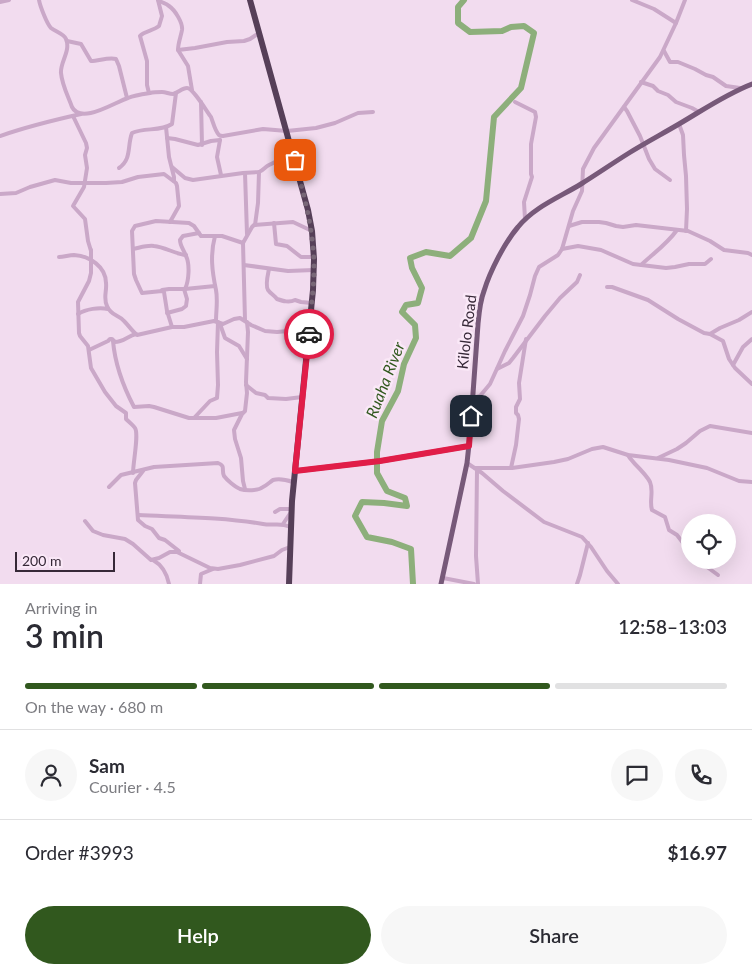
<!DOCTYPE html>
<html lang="en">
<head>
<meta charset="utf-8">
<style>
	:root { --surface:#fff; --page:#f7f7f7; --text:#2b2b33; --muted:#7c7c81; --line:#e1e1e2; --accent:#31581e }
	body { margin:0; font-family:Lato,sans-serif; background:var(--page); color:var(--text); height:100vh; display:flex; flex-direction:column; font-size:19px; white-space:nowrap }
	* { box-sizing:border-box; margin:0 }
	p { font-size:16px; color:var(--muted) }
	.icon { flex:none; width:28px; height:28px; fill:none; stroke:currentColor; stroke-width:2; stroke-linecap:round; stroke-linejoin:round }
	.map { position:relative; height:584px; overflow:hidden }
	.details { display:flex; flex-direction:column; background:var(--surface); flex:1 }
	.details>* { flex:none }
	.controls { position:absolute; left:681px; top:514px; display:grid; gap:10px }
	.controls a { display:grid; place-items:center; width:55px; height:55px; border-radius:50%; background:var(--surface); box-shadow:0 5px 20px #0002; font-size:25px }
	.scale { position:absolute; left:15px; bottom:12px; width:100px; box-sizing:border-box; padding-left:5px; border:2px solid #362837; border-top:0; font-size:14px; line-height:18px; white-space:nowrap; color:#362837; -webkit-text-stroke:4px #fae8f7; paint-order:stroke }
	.pin { position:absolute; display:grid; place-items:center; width:42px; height:42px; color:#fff; margin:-21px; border-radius:10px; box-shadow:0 2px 8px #0006 }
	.courier { position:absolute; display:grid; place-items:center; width:50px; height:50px; margin:-25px; border:4px solid #e11d48; border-radius:50%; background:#fff; color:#222; box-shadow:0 1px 6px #0007 }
	.summary em { font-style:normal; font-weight:600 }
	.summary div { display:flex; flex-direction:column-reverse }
	.summary { display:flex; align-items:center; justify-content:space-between; height:85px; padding:0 25px }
	h1 { font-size:32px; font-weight:600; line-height:38px }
	.bar { display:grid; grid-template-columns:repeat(4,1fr); gap:8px 5px; align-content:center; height:60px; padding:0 25px }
	.bar i { height:6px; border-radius:4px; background:var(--line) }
	.bar .active { background:var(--accent) }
	.bar p { grid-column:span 4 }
	.line { display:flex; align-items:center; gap:12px; padding:0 25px; border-top:1px solid var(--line) }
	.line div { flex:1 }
	.round { display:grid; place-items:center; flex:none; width:52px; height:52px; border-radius:26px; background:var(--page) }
	.action { display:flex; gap:10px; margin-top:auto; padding:10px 25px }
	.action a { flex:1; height:58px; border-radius:30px; background:var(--accent); color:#fff; font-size:20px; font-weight:600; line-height:58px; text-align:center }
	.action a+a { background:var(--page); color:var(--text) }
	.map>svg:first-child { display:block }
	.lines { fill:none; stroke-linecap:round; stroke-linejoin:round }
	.river { stroke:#8daf7b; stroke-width:6 }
	.minor { stroke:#caa8c8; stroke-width:4 }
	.major { stroke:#775979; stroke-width:5 }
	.highway { stroke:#563f58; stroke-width:6 }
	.done { stroke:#786777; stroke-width:5; stroke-dasharray:0 9 }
	.route { stroke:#e11d48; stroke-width:6 }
	.labels { text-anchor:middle; stroke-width:5; stroke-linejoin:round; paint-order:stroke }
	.street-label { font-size:15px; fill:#362837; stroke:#fae8f7 }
	.water-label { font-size:16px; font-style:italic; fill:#31581e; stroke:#fae8f7 }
</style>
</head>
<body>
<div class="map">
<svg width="752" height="584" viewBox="0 0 752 584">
	<rect width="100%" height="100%" fill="#f2dcef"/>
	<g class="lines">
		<!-- river -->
		<path class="river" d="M413,584l-2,-35 -19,-7 -25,-5 -12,-21 7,-14 22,1 23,3 -2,-8 -18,-7 -10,-18v-21l5,-31 16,-30 6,-27 12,-26 -1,-13 -13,-13 4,-7 12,-2 4,-15 -10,-20 -2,-10 16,-6 24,4 21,-18 15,-37 8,-84 27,-29 13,-55 -10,-7 -13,1 -9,4 -32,1 -12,-9v-16l6,-7"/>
		<!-- minor -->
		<g class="minor">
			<path d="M39,0c1,6 8,24 12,28 5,4 13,6 15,11 5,12 -6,23 -5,34 1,12 7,23 11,34 9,18 43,-5 56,-9 7,-3 15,-4 22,-5 4,-1 8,-1 12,-1 4,0 7,2 11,2 5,-1 9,-6 14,-6 6,0 20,24 24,29 2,5 4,14 8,18 1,1 3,1 4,1l40,-7 24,2 29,-3 19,-5 23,-10 15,-1"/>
			<path d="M158,0c4,3 8,3 11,6 6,4 14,17 13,24 -1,6 -4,13 -4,20l10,16 4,24"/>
			<path d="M632,0l22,9 22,14"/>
			<path d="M0,2l9,-2"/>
			<path d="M67,41l14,3 10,17c8,0 17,-4 25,-2l3,7 8,32"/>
			<path d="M178,50l17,-2 32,-6 17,-1 6,-2 9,-6"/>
			<path d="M664,51l6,11h8l17,7 11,6 7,2 13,9 14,2"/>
			<path d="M641,82l12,4 5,5 10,4 8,7 16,6 7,4"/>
			<path d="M149,93l-2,-8v-24l-7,-25c4,-5 13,-5 19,-10l3,-10 -4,-16"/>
			<path d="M201,102l1,43"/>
			<path d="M515,102l20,10 1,5 -5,27v30l1,3 -8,25 1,17"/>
			<path d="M624,107l3,4 13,25 9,23 6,10 15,11"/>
			<path d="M73,116l13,27 1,5 -2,7 2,13 -3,19 -11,19 12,13 3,22 3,10"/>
			<path d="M679,124l4,11 1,20 2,21 1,33 -1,22"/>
			<path d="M166,127l3,30 5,20v4"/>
			<path d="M0,136c26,-9 54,-16 81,-22"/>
			<path d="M167,138l8,1 23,6 13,-4 9,-1"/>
			<path d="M220,140l-3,17 4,18"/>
			<path d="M172,167l13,11 8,2 50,-7 16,-1c5,-2 6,-5 10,-7 8,-4 16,-8 24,-10"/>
			<path d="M119,168c13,-9 8,-22 13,-35 13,-6 28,-1 40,-9l4,-31"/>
			<path d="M245,173l2,61"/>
			<path d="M0,194l16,-1 14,-6 25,-7 16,3h35l16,-1 16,-5 26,-3 12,9 1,3 2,20 -9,16"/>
			<path d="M274,223l2,21 11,2 14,11h13"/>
			<path d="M255,225l3,-22 1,-31"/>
			<path d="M569,226l13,-4h17l7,1 10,3 7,1 13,-2 52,6 22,10 14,9 24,3 4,2"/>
			<path d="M215,236c-5,19 -3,35 1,54 2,10 0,21 0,31"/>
			<path d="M243,243l2,77"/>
			<path d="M133,249c6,-1 14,-4 21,-3 11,1 21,8 32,9"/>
			<path d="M562,249l16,-3 23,4 32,14 33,4 9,-1 14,-3h16l6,-5"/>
			<path d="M91,250v23l-2,8 -11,21 1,31 1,3 8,10 3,22 14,24 11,14 10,7v6c3,3 7,6 9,9 4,6 -2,35 -2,45"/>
			<path d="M59,257c5,0 10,-2 15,-2 16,1 32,12 32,28 1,8 -3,15 1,23 4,10 11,8 17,15 5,5 8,10 13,14l35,-8h12l30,-6 9,3 11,-5 6,-1 11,7 14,6 12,1 11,-1 10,5 3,-1 8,-7"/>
			<path d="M244,265l44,6 26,-1"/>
			<path d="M641,265c13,-12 26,-21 36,-35"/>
			<path d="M269,269c-1,5 -4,16 -1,21 3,4 6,5 9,9 6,2 12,4 18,1l6,2 11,1"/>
			<path d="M607,287h5l36,13 30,19 26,14 6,1 10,-6 19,-8 13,-8"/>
			<path d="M185,289c4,-8 5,-25 1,-33 -2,-6 -6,-10 -6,-16l3,-4 16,-3"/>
			<path d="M162,290l7,-1h16l30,-3"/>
			<path d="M167,313l15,-4 4,-3 1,-7 -3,-10"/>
			<path d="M78,314c8,-5 21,-7 30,-5"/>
			<path d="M220,324l5,14 14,8 8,13"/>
			<path d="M172,327l-5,-16 -3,-19 -2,-1 -20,2 -6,-13 -2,-6 -2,-43 3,-5 21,-5 33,2 5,3 7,10h21l21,7 9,-16 2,-2 39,-3 19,9"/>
			<path d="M710,334l13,7 6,18 6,9 17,16"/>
			<path d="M297,336l3,12 5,11"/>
			<path d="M113,341c2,23 10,45 21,66l15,-1 5,1 35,11h27l26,-5"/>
			<path d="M89,350l19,-9 2,-2h2l3,3c8,0 13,-6 21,-8"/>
			<path d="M733,365l10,-18 9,-8"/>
			<path d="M497,369l12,-6 4,-5 32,-42 15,-18 17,-16 3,-7"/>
			<path d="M246,385l10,8 9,2 3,3 18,1 16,-2"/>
			<path d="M473,398l7,-2 10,-12 15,-33 18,-35 7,-21 5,-19 4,-9 19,-12 4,-6 11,-38 9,-20 1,-22 11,-21 66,-91 16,-34 9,-23"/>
			<path d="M194,418l16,-17 7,-3 1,-13 -1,-33 1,-30"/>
			<path d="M628,455c2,4 4,5 7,9 5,5 12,12 15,18 4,9 -1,19 2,28l13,7 4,13 8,5 13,17"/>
			<path d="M658,458l19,-9 9,-6 14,-12 10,-5 42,7"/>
			<path d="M467,463l15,10 21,18 41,31 38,15 9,10 16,24 11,13"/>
			<path d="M475,468h37l42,-6 14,-3 24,-10 11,-2 25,8 41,5 38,8 32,13 13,1"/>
			<path d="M511,468l5,-23 3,-26 -1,-4 -2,-2v-6l4,-8 -1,-16 7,-44"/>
			<path d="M477,470l-1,86 2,28"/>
			<path d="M143,471l-7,9 -1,3 3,37 7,6 7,3 7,9 6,2 14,11"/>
			<path d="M109,487l12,-12 33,-8 64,-4c8,3 3,6 6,13 3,4 11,11 16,13 6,2 18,2 23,-2 4,-2 7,-5 10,-7 7,-2 14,0 20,2"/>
			<path d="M245,489l-2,-8 -2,-23 -6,-19 -1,-9 8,-16 3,-3 2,-18 -1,-11 2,-50 -1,-10"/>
			<path d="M275,512l5,-3h11"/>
			<path d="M138,515c42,2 84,2 125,9 11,2 17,-2 27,3"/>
			<path d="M85,521l8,10 10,4 22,4 8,5 18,16 8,-2 11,-6h7l33,16 8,1 22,-4 34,-9 8,-6 8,-3"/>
			<path d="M283,524l8,-12"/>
			<path d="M153,560c9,5 14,14 16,24"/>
			<path d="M699,560l4,4 15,11"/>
			<path d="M443,578l31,6"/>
			<path d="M200,584l1,-10 12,-5"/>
			<path d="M577,584l3,-9 8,-32"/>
		</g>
		<!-- major -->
		<g class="major">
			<path d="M295,471l85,-10 89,-15"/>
			<path d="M441,584l26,-121 3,-28 8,-111c1,-11 2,-23 6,-33 6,-20 21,-49 34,-64 16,-20 42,-30 63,-43 16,-10 32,-21 48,-31 16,-10 33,-19 50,-29 24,-14 47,-30 73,-40"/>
		</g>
		<!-- highway -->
		<path class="highway" d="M250,0l58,210 4,21 2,28 -1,31 -21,211 -3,83"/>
	</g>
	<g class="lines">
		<!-- done -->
		<path class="done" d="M295,160c9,36 19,71 19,108 0,22 -4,44 -5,66"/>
		<!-- route -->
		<path class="route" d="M309,334l-14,137 85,-10 89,-15 2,-30"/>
	</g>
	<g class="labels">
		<!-- street labels -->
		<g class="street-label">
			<text transform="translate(467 332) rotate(-83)" y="5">Kilolo Road</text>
		</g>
		<!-- water labels -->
		<g class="water-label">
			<text transform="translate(385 380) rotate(-69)" y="6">Ruaha River</text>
		</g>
	</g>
</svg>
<div class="controls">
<a><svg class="icon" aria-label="locate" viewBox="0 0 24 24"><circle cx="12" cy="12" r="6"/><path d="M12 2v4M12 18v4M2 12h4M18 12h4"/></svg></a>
</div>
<div class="scale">200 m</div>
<div class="pin" style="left:295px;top:160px;background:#ea580c"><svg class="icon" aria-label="bag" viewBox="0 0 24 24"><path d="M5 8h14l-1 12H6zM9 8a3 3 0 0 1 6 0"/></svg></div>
<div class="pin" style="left:471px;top:416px;background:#1f2937"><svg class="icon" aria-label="home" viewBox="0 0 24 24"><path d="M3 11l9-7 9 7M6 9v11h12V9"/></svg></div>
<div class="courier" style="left:309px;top:334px"><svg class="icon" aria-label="car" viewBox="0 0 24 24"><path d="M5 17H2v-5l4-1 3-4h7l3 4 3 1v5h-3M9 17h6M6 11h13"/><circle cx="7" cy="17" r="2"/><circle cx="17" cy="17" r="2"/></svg></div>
</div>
<section class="details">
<div class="summary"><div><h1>3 min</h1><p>Arriving in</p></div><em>12:58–13:03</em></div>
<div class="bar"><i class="active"></i><i class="active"></i><i class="active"></i><i></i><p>On the way · 680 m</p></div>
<div class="line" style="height:90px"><a class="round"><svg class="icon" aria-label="person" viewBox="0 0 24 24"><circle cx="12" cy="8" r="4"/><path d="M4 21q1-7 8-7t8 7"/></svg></a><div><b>Sam</b><p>Courier · 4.5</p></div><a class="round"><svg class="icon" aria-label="chat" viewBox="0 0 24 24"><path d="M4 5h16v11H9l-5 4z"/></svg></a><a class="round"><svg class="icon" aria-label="phone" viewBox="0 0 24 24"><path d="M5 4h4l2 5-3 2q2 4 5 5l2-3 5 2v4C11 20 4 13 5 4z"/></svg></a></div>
<div class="line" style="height:65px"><div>Order #3993</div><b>$16.97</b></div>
<div class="action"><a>Help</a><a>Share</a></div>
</section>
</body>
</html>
